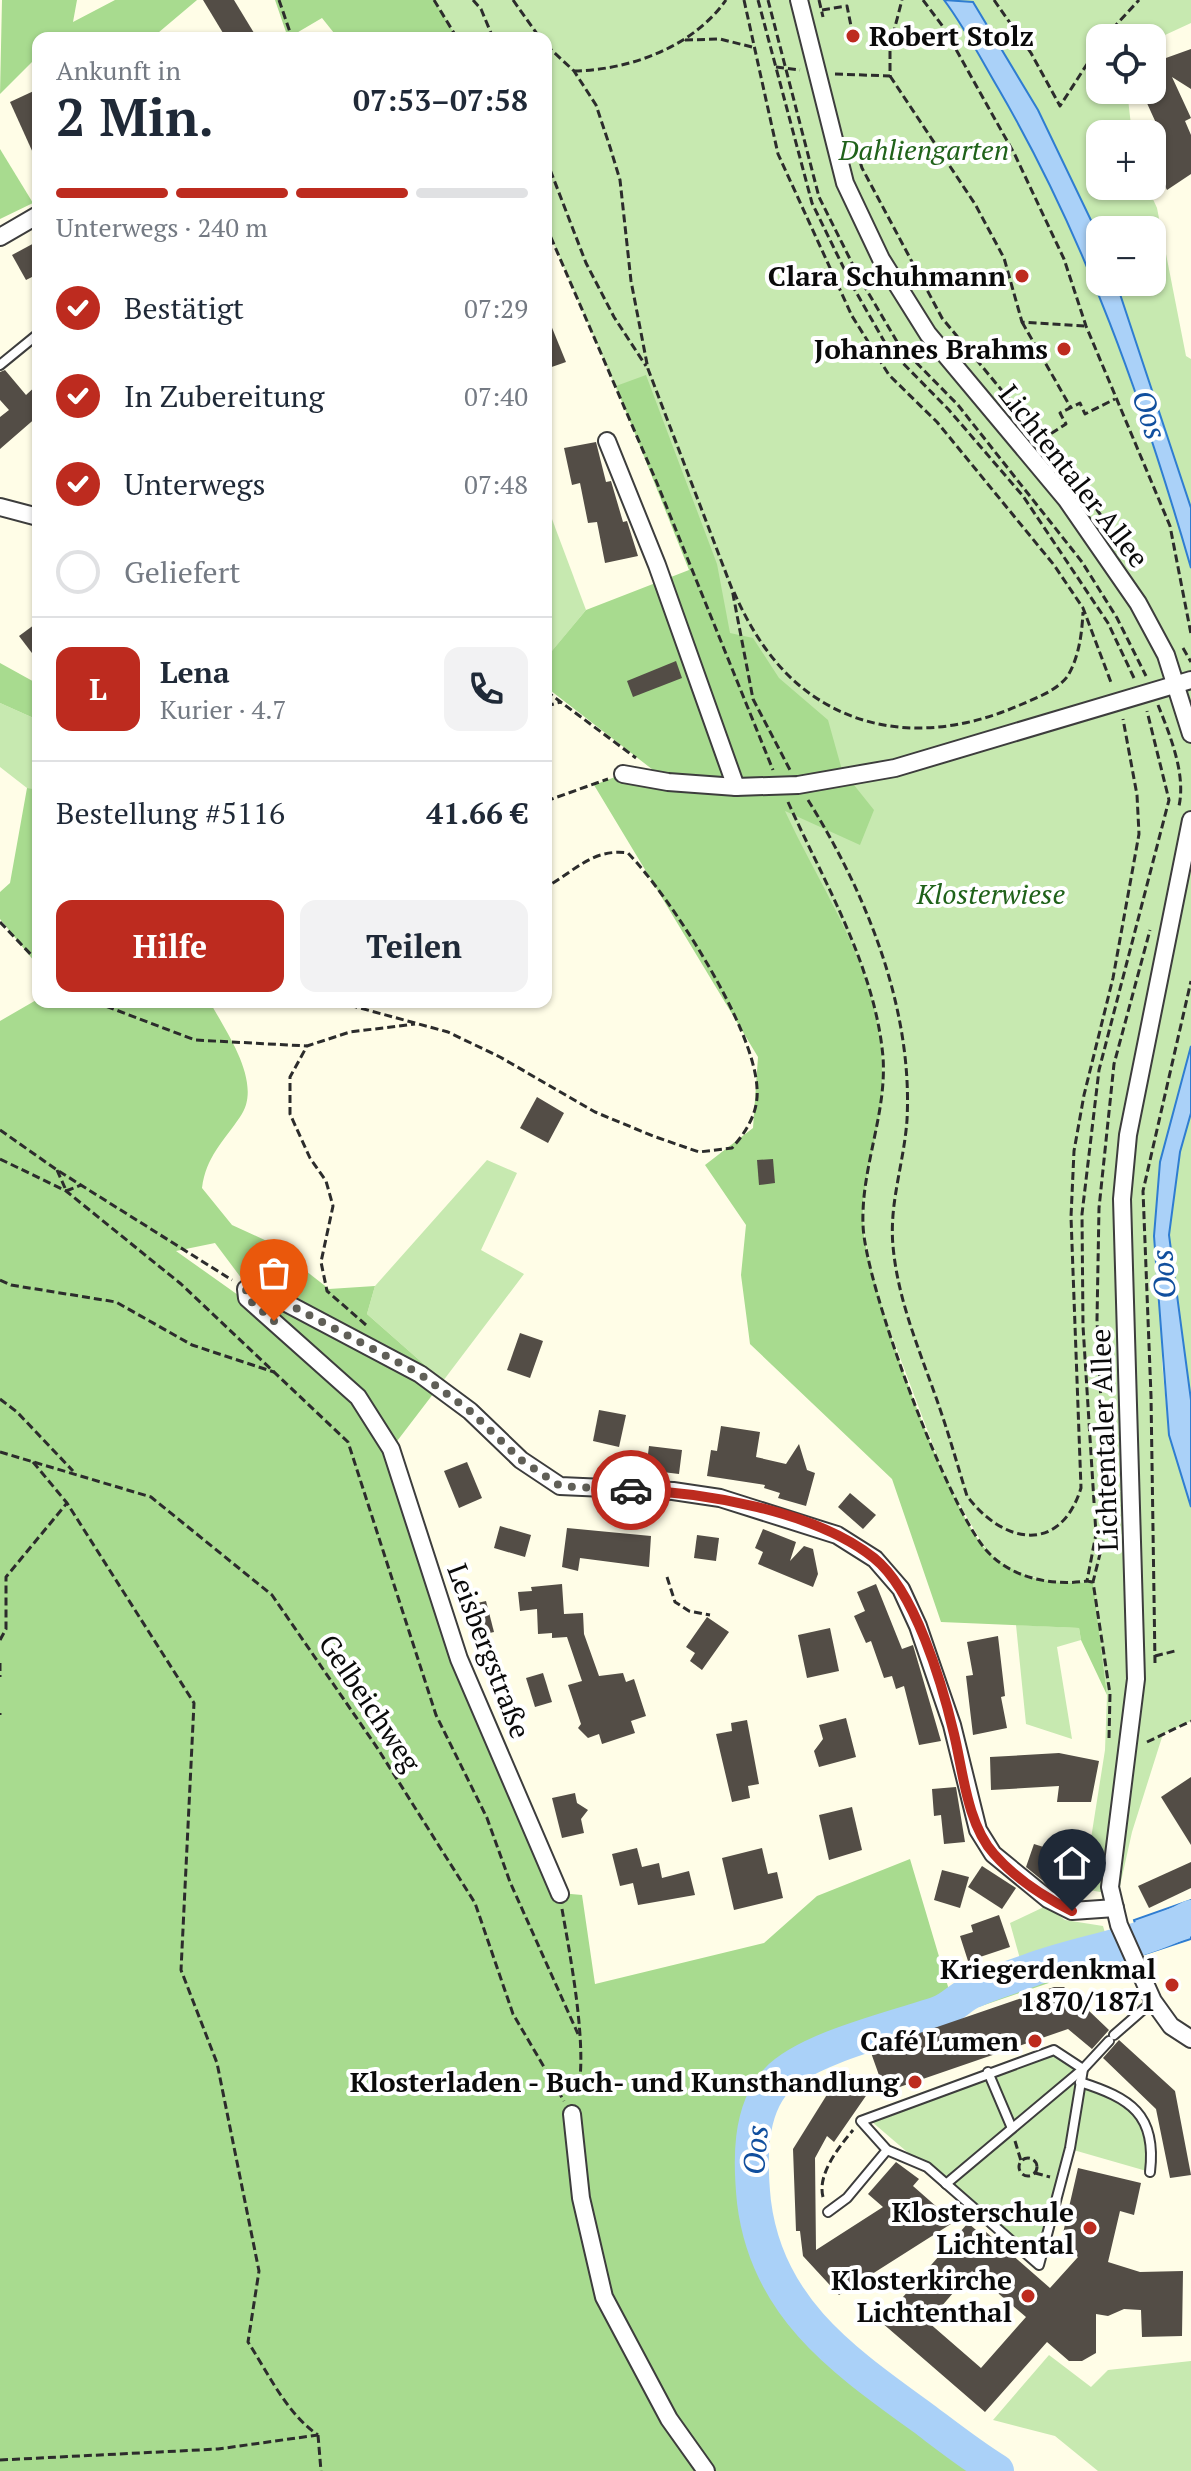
<!DOCTYPE html>
<html lang="de">
<head>
<meta charset="utf-8">
<style>
	:root { --surface:#fff; --page:#f2f2f3; --text:#1f2937; --muted:#747a83; --line:#e0e1e3; --accent:#bd2b1f }
	body { margin:0; font-family:"PT Serif",serif; background:var(--page); color:var(--text); height:100vh; display:flex; flex-direction:column; font-size:30px; white-space:nowrap }
	* { box-sizing:border-box; margin:0 }
	p { font-size:26px; color:var(--muted) }
	.icon { flex:none; width:44px; height:44px; fill:none; stroke:currentColor; stroke-width:2; stroke-linecap:round; stroke-linejoin:round }
	.map { position:relative; flex:1; overflow:hidden }
	.sheet { position:absolute; left:32px; top:32px; width:520px; height:976px; display:flex; flex-direction:column; background:var(--surface); border-radius:16px; box-shadow:0 2px 6px #0004 }
	.sheet>* { flex:none }
	.buttons { position:absolute; left:1086px; top:24px; display:grid; gap:16px }
	.buttons a { display:grid; place-items:center; width:80px; height:80px; border-radius:16px; background:var(--surface); box-shadow:0 2px 6px #0004; font-size:40px }
	.pin { position:absolute; display:grid; place-items:center; width:68px; height:68px; color:#fff; margin:-82px -34px; border-radius:50% 50% 50% 0; rotate:-45deg; box-shadow:0 0 8px #0007 }
	.pin .icon { rotate:45deg }
	.courier { position:absolute; display:grid; place-items:center; width:80px; height:80px; margin:-40px; border:6px solid #bd2b1f; border-radius:50%; background:#fff; color:#222; box-shadow:0 2px 10px #0007 }
	.head em { font-style:normal; font-weight:800 }
	.head div { display:flex; flex-direction:column-reverse }
	.head { display:flex; align-items:center; justify-content:space-between; height:136px; padding:0 24px }
	h1 { font-size:52px; font-weight:800; line-height:60px }
	.bar { display:grid; grid-template-columns:repeat(4,1fr); gap:12px 8px; align-content:center; height:96px; padding:0 24px }
	.bar i { height:10px; border-radius:6px; background:var(--line) }
	.bar .current { background:var(--accent) }
	.bar p { grid-column:span 4 }
	.line { display:flex; align-items:center; gap:20px; padding:0 24px; border-top:2px solid var(--line) }
	.line div { flex:1 }
	.round { display:grid; place-items:center; flex:none; width:84px; height:84px; border-radius:16px; background:var(--page) }
	ol { padding:0 24px; list-style:none }
	li { display:flex; align-items:center; gap:24px; height:88px }
	li p { margin-inline-start:auto }
	li .icon { padding:8px; border-radius:50%; background:var(--accent); color:#fff; stroke-width:4 }
	li:last-child { color:var(--muted) }
	li i { width:44px; height:44px; border:4px solid var(--line); border-radius:50% }
	.button { display:flex; gap:16px; margin-top:auto; padding:16px 24px }
	.button a { flex:1; height:92px; border-radius:16px; background:var(--accent); color:#fff; font-size:32px; font-weight:800; line-height:92px; text-align:center }
	.button a+a { background:var(--page); color:var(--text) }
	.map>svg:first-child { display:block }
	.green { fill:#c7e9b0 }
	.forest { fill:#a8db8f; fill-rule:evenodd }
	.water { fill:#aad1f8; stroke:#2f7dd1; stroke-width:2 }
	.lines { fill:none; stroke-linecap:round; stroke-linejoin:round }
	.river { stroke:#aad1f8; stroke-width:34 }
	.building { fill:#534d46; fill-rule:evenodd }
	.service-casing { stroke:#3d3d3d; stroke-width:12 }
	.minor-casing { stroke:#3d3d3d; stroke-width:20 }
	.path { stroke:#2c2c2c; stroke-width:3; stroke-dasharray:8 4; stroke-linecap:butt }
	.service { stroke:#fff; stroke-width:8 }
	.minor { stroke:#fff; stroke-width:16 }
	.done { stroke:#605f57; stroke-width:8; stroke-dasharray:0 14.4 }
	.route { stroke:#bd2b1f; stroke-width:10 }
	.poi-dot { fill:#bd2b1f; stroke:#fff; stroke-width:3 }
	.labels { text-anchor:middle; stroke-width:8; stroke-linejoin:round; paint-order:stroke }
	.poi-label { font-size:28px; font-weight:bold; fill:#0a0a0a; stroke:#fff; text-anchor:end }
	.park-label { font-size:28px; font-style:italic; fill:#20621a; stroke:#fff }
	.street-label { font-size:28px; fill:#0a0a0a; stroke:#fff }
	.water-label { font-size:30px; font-style:italic; fill:#114f9e; stroke:#fff }
</style>
</head>
<body>
<div class="map">
<svg width="1191" height="2471" viewBox="0 0 1191 2471">
	<rect width="100%" height="100%" fill="#fffde7"/>
	<!-- green -->
	<g class="green">
		<path d="M434,0h757v23l-39,18v-3h-52v52h27l5,44h-32v52h47l10,22 29,148 5,3v149l-75,-226h36v-52h-52v9l-20,8 30,74 57,166 24,81v478l-31,116 2,201 7,72 22,72v214l-28,13 -31,98 -14,63 -35,-6 22,-139 2,-55 -14,-113 -33,3 -44,-13 -28,-19 -40,-68 -61,-162 -15,-47 -9,-49 1,-53 17,-72 -70,-236 -39,-79 -115,-304 -111,-257v-188h-89z"/>
		<path d="M546,503l40,107 -34,41 -6,-12z"/>
		<path d="M0,703l38,17v69l-11,-1 -27,-21z"/>
		<path d="M1191,1113v287l-22,-165 11,-83z"/>
		<path d="M487,1160l30,13 -36,77 43,24 -81,107 -76,-67 8,-28z"/>
		<path d="M1016,1625l63,3 2,12 -24,7 15,92 -46,-15z"/>
		<path d="M1046,1906l19,14 38,6 3,10 -84,30 -12,-43z"/>
		<path d="M1055,2051l20,11 5,20 23,7 41,29 6,54 -80,-23 -31,116 -168,-144z"/>
		<path d="M1049,2355l42,32 17,-17 83,-9v110h-93l-43,-35 -62,-16z"/>
	</g>
	<!-- forest -->
	<g class="forest">
		<path d="M2,0h75l-4,22 42,-22h82l-45,38h-114v18l-38,38z"/>
		<path d="M275,0h159l23,38h-119l-16,-20 -34,20z"/>
		<path d="M0,149l33,54 -33,16z"/>
		<path d="M646,375l71,189 13,69 23,5 26,40 49,42 14,50 32,40 -14,35 -75,-34c29,63 71,126 88,193 8,31 11,64 8,96 -4,43 -20,79 -18,125 2,54 89,298 128,330 31,25 64,31 102,27l14,113 -26,-55 -2,-12 -138,-6 -49,-143 -142,-135 -9,-69 5,-50 -41,-60 48,-37 5,-71 -164,-272 29,-11 43,6 -120,-93v-29l40,-48 103,-40 -73,-184z"/>
		<path d="M0,663l38,21v36l-38,-17z"/>
		<path d="M27,788l11,1v177l-38,-47v-27l10,-9z"/>
		<path d="M38,999v3h172c16,30 54,82 30,115 -17,25 -34,40 -38,71l30,37 37,17 60,47 46,-3 -8,28 76,67 -52,68 20,68 149,376 22,2 13,89 169,-41 53,-47 93,-37 39,131 122,-41 7,24 -264,90 -31,19 -17,24 -8,46 8,82 19,46 34,48 135,107 53,36h-1007v-1450zM215,1243l57,76 -96,-68z"/>
	</g>
	<!-- water -->
	<g class="water">
		<path d="M944,0l29,2 65,108 62,129v43h16l75,226v60c-48,-166 -105,-329 -193,-480 -17,-29 -33,-60 -54,-88z"/>
		<path d="M1191,1046v67l-11,39 -11,83 22,165v107l-22,-72 -15,-199 6,-74z"/>
		<path d="M1191,1900v39l-46,15 -11,-34z"/>
	</g>
	<g class="lines">
		<!-- river -->
		<path class="river" d="M997,2471c-26,-16 -50,-35 -74,-53 -80,-58 -156,-110 -169,-216 -4,-39 -6,-91 23,-122 30,-32 118,-52 161,-67 13,-4 23,-17 36,-22 20,-9 42,-15 62,-23 52,-18 106,-24 155,-51"/>
	</g>
	<!-- building -->
	<g class="building">
		<path d="M203,0h31l23,38h-31z"/>
		<path d="M1191,49v40l-19,-12 19,41 -6,3 6,14v39l-24,16 -5,-10 -5,3 -5,-9v-14l13,-6 -3,-7 4,-2 -20,-44 14,-7 -8,-17v-14z"/>
		<path d="M38,89v75l-28,-62z"/>
		<path d="M38,241v33l-12,6 -14,-25z"/>
		<path d="M546,313l20,49 -20,7z"/>
		<path d="M5,370l21,25 12,-11v32l-38,33v-32l9,-7 -9,-10v-28z"/>
		<path d="M596,442l10,40 5,-1 12,41 4,-1 11,35 -33,7 -8,-41 -9,1 -8,-40 -8,2 -8,-37z"/>
		<path d="M38,622v39l-19,-25z"/>
		<path d="M676,661l6,17 -49,19 -6,-16z"/>
		<path d="M537,1097l27,16 -16,30 -28,-15z"/>
		<path d="M773,1159l2,24 -16,2 -2,-25z"/>
		<path d="M520,1333l23,8 -13,37 -23,-8z"/>
		<path d="M599,1410l27,5 -7,32 -26,-6z"/>
		<path d="M721,1426l39,6 -4,25 30,7 13,-20 8,26 8,3 -9,33 -28,-8 2,-5 -16,-5 1,-3 -58,-9 4,-26 6,1z"/>
		<path d="M649,1446l33,4 -3,24 -33,-4z"/>
		<path d="M467,1462l15,36 -23,10 -15,-37z"/>
		<path d="M850,1493l26,22 -13,14 -25,-22z"/>
		<path d="M500,1526l31,9 -6,22 -31,-9z"/>
		<path d="M567,1528l84,8 -2,31 -69,-9 -2,13 -16,-4z"/>
		<path d="M763,1529l33,13 -6,19 14,-15 9,3 5,25 -5,13 -55,-23 5,-12 -8,-4z"/>
		<path d="M697,1535l22,3 -3,23 -22,-3z"/>
		<path d="M562,1584l2,30 19,-1 1,21 15,42 24,-3 3,9 8,-3 12,37 -15,5 4,12 -33,11 -3,-10 -11,4 -10,-10 3,-4 -13,-39 14,-4 -15,-44 -15,1v-5l-14,1 -1,-25 -17,2 -2,-19 14,-1 -1,-4z"/>
		<path d="M876,1584l26,65 11,-4 28,96 -22,4 -15,-59 -8,3 -4,-13 -8,2 -13,-37 -5,2 -12,-27 11,-5 -8,-19z"/>
		<path d="M486,1601l8,31 -18,4 -8,-31z"/>
		<path d="M707,1617l22,15 -27,38 -12,-9 5,-8 -9,-6z"/>
		<path d="M830,1628l9,43 -32,7 -9,-43z"/>
		<path d="M998,1636l7,60 -4,1 6,31 -34,7 -7,-59 7,-1 -6,-33z"/>
		<path d="M543,1673l9,29 -17,5 -9,-29z"/>
		<path d="M846,1718l10,39 -37,10 -5,-16 9,-12 -4,-14z"/>
		<path d="M747,1720l12,64 -11,2 2,12 -18,4 -16,-68 16,-3 -1,-8z"/>
		<path d="M1059,1753l40,8 -8,41h-34l2,-16 -68,4 -1,-33z"/>
		<path d="M1191,1777v68l-30,-48z"/>
		<path d="M956,1787l9,55 -21,2 -3,-29 -7,1 -2,-27z"/>
		<path d="M575,1793l2,10 11,7 -7,9 3,14 -22,5 -10,-40z"/>
		<path d="M852,1807l10,43 -33,10 -10,-45z"/>
		<path d="M1034,1844l44,14 -10,33 -20,-6 -22,-18z"/>
		<path d="M637,1848l5,19 17,-4 3,15 27,-7 6,24 -57,10 -5,-22 -13,3 -8,-32z"/>
		<path d="M762,1848l6,26 9,-2 6,26 -49,12 -12,-52z"/>
		<path d="M1191,1862v26l-42,20 -11,-22z"/>
		<path d="M982,1866l34,22 -14,21 -34,-22z"/>
		<path d="M942,1870l27,7 -9,31 -26,-8z"/>
		<path d="M999,1915l11,32 -42,14 -8,-25 13,-4 -2,-7z"/>
		<path d="M1054,1987h10l45,43 -17,19 -24,-20 -183,63 -15,-42z"/>
		<path d="M1119,2040l56,51 16,84 -21,3 -14,-69 -53,-51z"/>
		<path d="M843,2069l27,21 -36,52 -7,-6 -12,22 1,92 67,-43 -15,-13 28,-32 23,17 -6,7 41,36 -115,73 -36,-39 -3,-25h-4l-3,-82z"/>
		<path d="M1078,2168l63,15 -7,32 -14,-4 -12,51 32,10 43,-1 -1,65 -40,1 -1,-27 -17,-1 -16,7 -12,-2v39l-14,8h-13l-22,-19 -62,70 -104,-90 87,-99 15,13 3,-4 64,56 28,-31 -17,-15zM972,2271l54,46 -45,51 -53,-46z"/>
	</g>
	<g class="lines">
		<defs>
			<g id="service">
				<path d="M0,365l38,-31"/>
				<path d="M1114,2035l39,-34"/>
				<path d="M1054,2050l29,19 -13,79 -31,117 -112,-98 -40,-17 -26,-29z"/>
				<path d="M988,2072l23,54"/>
				<path d="M1080,2082c50,16 77,32 70,90"/>
				<path d="M946,2184l137,-115 26,-28"/>
				<path d="M828,2212l19,-14 40,-48"/>
			</g>
			<g id="minor">
				<path d="M799,0l46,183 36,76 47,75 138,165 72,104 28,52 25,79"/>
				<path d="M0,237l38,-22"/>
				<path d="M607,441l50,124 79,222"/>
				<path d="M0,507l38,10"/>
				<path d="M623,774l45,8 68,5 62,-2 97,-17 296,-88"/>
				<path d="M1191,820l-63,315 -6,64 14,480 -26,208 9,38 34,76 18,25 20,13"/>
				<path d="M560,1894l-101,-235 -68,-210 -33,-52 -111,-99 -1,-9 10,-2 164,87 50,37 51,49 39,26 113,5 47,7 117,37 38,24 26,30 17,37 34,99 26,105 15,24 55,45 24,12 43,-3"/>
				<path d="M572,2114l9,84 23,99 65,122 37,52"/>
			</g>
		</defs>
		<!-- service casing -->
		<use href="#service" class="service-casing"/>
		<!-- minor casing -->
		<use href="#minor" class="minor-casing"/>
		<!-- path -->
		<g class="path">
			<path d="M279,0l13,38"/>
			<path d="M434,0l23,38"/>
			<path d="M473,0l8,9 12,29"/>
			<path d="M513,0l27,38"/>
			<path d="M744,0l34,154 74,162 37,59 48,47 117,143 29,43 29,77"/>
			<path d="M758,0l54,203 40,82 36,63 61,62 74,86 85,127 26,55"/>
			<path d="M768,0l51,197 40,80 40,68 59,60 124,157 35,56 29,58"/>
			<path d="M819,0l4,17"/>
			<path d="M923,0l21,28 71,127 49,104 22,67 84,200 21,108"/>
			<path d="M994,0l37,53 29,53 40,-62"/>
			<path d="M822,10l25,-4 5,25"/>
			<path d="M1104,38l35,-38"/>
			<path d="M685,40l35,-1 32,8"/>
			<path d="M546,45l28,26 22,34 14,42 10,33 11,101 17,88 84,220 21,110 37,71"/>
			<path d="M776,67l24,3"/>
			<path d="M574,71c56,-1 119,-24 152,-71"/>
			<path d="M835,74l55,2v-30l12,-46"/>
			<path d="M890,76l85,128 29,54 18,64 63,4"/>
			<path d="M857,152l5,16 80,150 138,167 53,77"/>
			<path d="M546,159l40,104 28,54 32,49"/>
			<path d="M546,226l111,257 116,287"/>
			<path d="M1022,322l49,86"/>
			<path d="M1041,440l25,-16 -6,-11 20,-10 5,11 30,-15"/>
			<path d="M734,592c15,35 37,70 66,94 66,54 147,51 220,19 16,-7 36,-14 47,-28 12,-19 15,-44 16,-65"/>
			<path d="M1183,648l8,14"/>
			<path d="M546,691l90,67"/>
			<path d="M1158,705c12,30 28,69 21,101"/>
			<path d="M546,706l15,-4"/>
			<path d="M808,800c58,93 105,208 99,320 -3,43 -18,83 -14,126 5,57 29,110 47,163 10,29 18,58 27,87 36,48 93,59 114,-8l-10,-271 3,-66 10,-56 29,-117 26,-144 -2,-39 -14,-76"/>
			<path d="M546,801l62,-22"/>
			<path d="M788,802c36,80 87,165 95,255 4,57 -22,110 -20,168 2,60 84,282 124,326 25,28 66,35 100,30"/>
			<path d="M0,922l38,40"/>
			<path d="M95,1002l100,38 112,6"/>
			<path d="M338,1002l110,30 52,25 95,55 58,24 46,16 33,-4c15,-17 27,-37 25,-60 -3,-62 -86,-190 -129,-235 -35,-5 -53,18 -82,34"/>
			<path d="M0,1130l57,40 175,110"/>
			<path d="M0,1159l66,32 115,93 167,158 88,273 51,103 23,64 68,152"/>
			<path d="M57,1170l8,18"/>
			<path d="M66,1191l15,-6"/>
			<path d="M0,1280l11,5 105,17 76,43 82,27"/>
			<path d="M366,1325l-39,-34 -6,-29 12,-56 -7,-25 -16,-23 -20,-44v-37l17,-31 43,-14 65,-8"/>
			<path d="M0,1399l17,13 56,59"/>
			<path d="M0,1452l151,45 121,98 106,154 97,154 38,111 51,87"/>
			<path d="M33,1462l34,41 127,200 -13,267 36,93 42,208 -11,71c20,31 39,72 70,93"/>
			<path d="M667,1577l8,25 14,9 21,4"/>
			<path d="M1092,1582l-5,-1 9,-47 -13,-208 -1,-112 17,-144 70,-270 -22,-89"/>
			<path d="M0,1640l6,-11v-52l61,-74"/>
			<path d="M1155,1656l20,-5"/>
			<path d="M0,1663v14"/>
			<path d="M1155,1663l-4,-267 -8,-205 48,-210"/>
			<path d="M0,1713v2"/>
			<path d="M1109,1738l1,-44 -17,-112 14,-56 -10,-206 2,-112 15,-144 36,-134"/>
			<path d="M1147,1742l44,-21"/>
			<path d="M562,1909c8,46 28,148 14,190"/>
			<path d="M1015,2141l6,20"/>
			<circle cx="1028" cy="2167" r="9"/>
			<path d="M1035,2173l15,4"/>
			<path d="M823,2197c-6,-23 16,-50 30,-67"/>
			<path d="M318,2435l3,36"/>
			<path d="M0,2460l218,-11 100,-14"/>
		</g>
		<!-- service -->
		<use href="#service" class="service"/>
		<!-- minor -->
		<use href="#minor" class="minor"/>
	</g>
	<g class="lines">
		<!-- done -->
		<path class="done" d="M274,1321l-27,-23 -1,-9 10,-2 164,87 50,37 51,49 39,26 71,4"/>
		<!-- route -->
		<path class="route" d="M631,1490c73,2 184,21 243,68 41,33 68,125 80,176 9,37 13,90 40,120 21,24 50,43 78,57"/>
	</g>
	<!-- markers -->
	<g class="poi-dot">
		<circle cx="853" cy="36" r="8"/>
		<circle cx="1022" cy="276" r="8"/>
		<circle cx="1064" cy="349" r="8"/>
		<circle cx="1172" cy="1985" r="8"/>
		<circle cx="1035" cy="2041" r="8"/>
		<circle cx="915" cy="2082" r="8"/>
		<circle cx="1090" cy="2228" r="8"/>
		<circle cx="1028" cy="2296" r="8"/>
	</g>
	<g class="labels">
		<!-- poi labels -->
		<g class="poi-label">
			<text x="869" y="46" text-anchor="start">Robert Stolz</text>
			<text x="1006" y="286">Clara Schuhmann</text>
			<text x="1048" y="359">Johannes Brahms</text>
			<text x="1156" y="1979">Kriegerdenkmal<tspan x="1156" dy="32">1870/1871</tspan></text>
			<text x="1019" y="2051">Café Lumen</text>
			<text x="899" y="2092">Klosterladen - Buch- und Kunsthandlung</text>
			<text x="1074" y="2222">Klosterschule<tspan x="1074" dy="32">Lichtental</tspan></text>
			<text x="1012" y="2290">Klosterkirche<tspan x="1012" dy="32">Lichtenthal</tspan></text>
		</g>
		<!-- park labels -->
		<g class="park-label">
			<text x="924" y="160">Dahliengarten</text>
			<text x="991" y="904">Klosterwiese</text>
		</g>
		<!-- street labels -->
		<g class="street-label">
			<text transform="translate(1074 476) rotate(52)" y="10">Lichtentaler Allee</text>
			<text transform="translate(1104 1440) rotate(-92)" y="10">Lichtentaler Allee</text>
			<text transform="translate(489 1651) rotate(69)" y="10">Leisbergstraße</text>
			<text transform="translate(370 1703) rotate(56)" y="10">Gelbeichweg</text>
		</g>
		<!-- water labels -->
		<g class="water-label">
			<text transform="translate(1149 415) rotate(72)" y="10">Oos</text>
			<text transform="translate(1164 1274) rotate(-94)" y="10">Oos</text>
			<text transform="translate(756 2150) rotate(-85)" y="10">Oos</text>
		</g>
	</g>
</svg>
<div class="buttons">
<a><svg class="icon" aria-label="locate" viewBox="0 0 24 24"><circle cx="12" cy="12" r="6"/><path d="M12 2v4M12 18v4M2 12h4M18 12h4"/></svg></a>
<a>+</a>
<a>−</a>
</div>
<div class="pin" style="left:274px;top:1321px;background:#ea580c"><svg class="icon" aria-label="bag" viewBox="0 0 24 24"><path d="M5 8h14l-1 12H6zM9 8a3 3 0 0 1 6 0"/></svg></div>
<div class="pin" style="left:1072px;top:1911px;background:#1f2937"><svg class="icon" aria-label="home" viewBox="0 0 24 24"><path d="M3 11l9-7 9 7M6 9v11h12V9"/></svg></div>
<div class="courier" style="left:631px;top:1490px"><svg class="icon" aria-label="car" viewBox="0 0 24 24"><path d="M5 17H2v-5l4-1 3-4h7l3 4 3 1v5h-3M9 17h6M6 11h13"/><circle cx="7" cy="17" r="2"/><circle cx="17" cy="17" r="2"/></svg></div>
<section class="sheet">
<div class="head"><div><h1>2 Min.</h1><p>Ankunft in</p></div><em>07:53–07:58</em></div>
<div class="bar"><i class="current"></i><i class="current"></i><i class="current"></i><i></i><p>Unterwegs · 240 m</p></div>
<ol>
<li><svg class="icon" aria-label="check" viewBox="0 0 24 24"><path d="M5 12l5 5 9-10"/></svg>Bestätigt<p>07:29</p></li>
<li><svg class="icon" aria-label="check" viewBox="0 0 24 24"><path d="M5 12l5 5 9-10"/></svg>In Zubereitung<p>07:40</p></li>
<li><svg class="icon" aria-label="check" viewBox="0 0 24 24"><path d="M5 12l5 5 9-10"/></svg>Unterwegs<p>07:48</p></li>
<li><i></i>Geliefert</li>
</ol>
<div class="line" style="height:144px"><b class="round" style="background:var(--accent);color:#fff">L</b><div><b>Lena</b><p>Kurier · 4.7</p></div><a class="round"><svg class="icon" aria-label="phone" viewBox="0 0 24 24"><path d="M5 4h4l2 5-3 2q2 4 5 5l2-3 5 2v4C11 20 4 13 5 4z"/></svg></a></div>
<div class="line" style="height:104px"><div>Bestellung #5116</div><b>41.66 €</b></div>
<div class="button"><a>Hilfe</a><a>Teilen</a></div>
</section>
</div>
</body>
</html>
